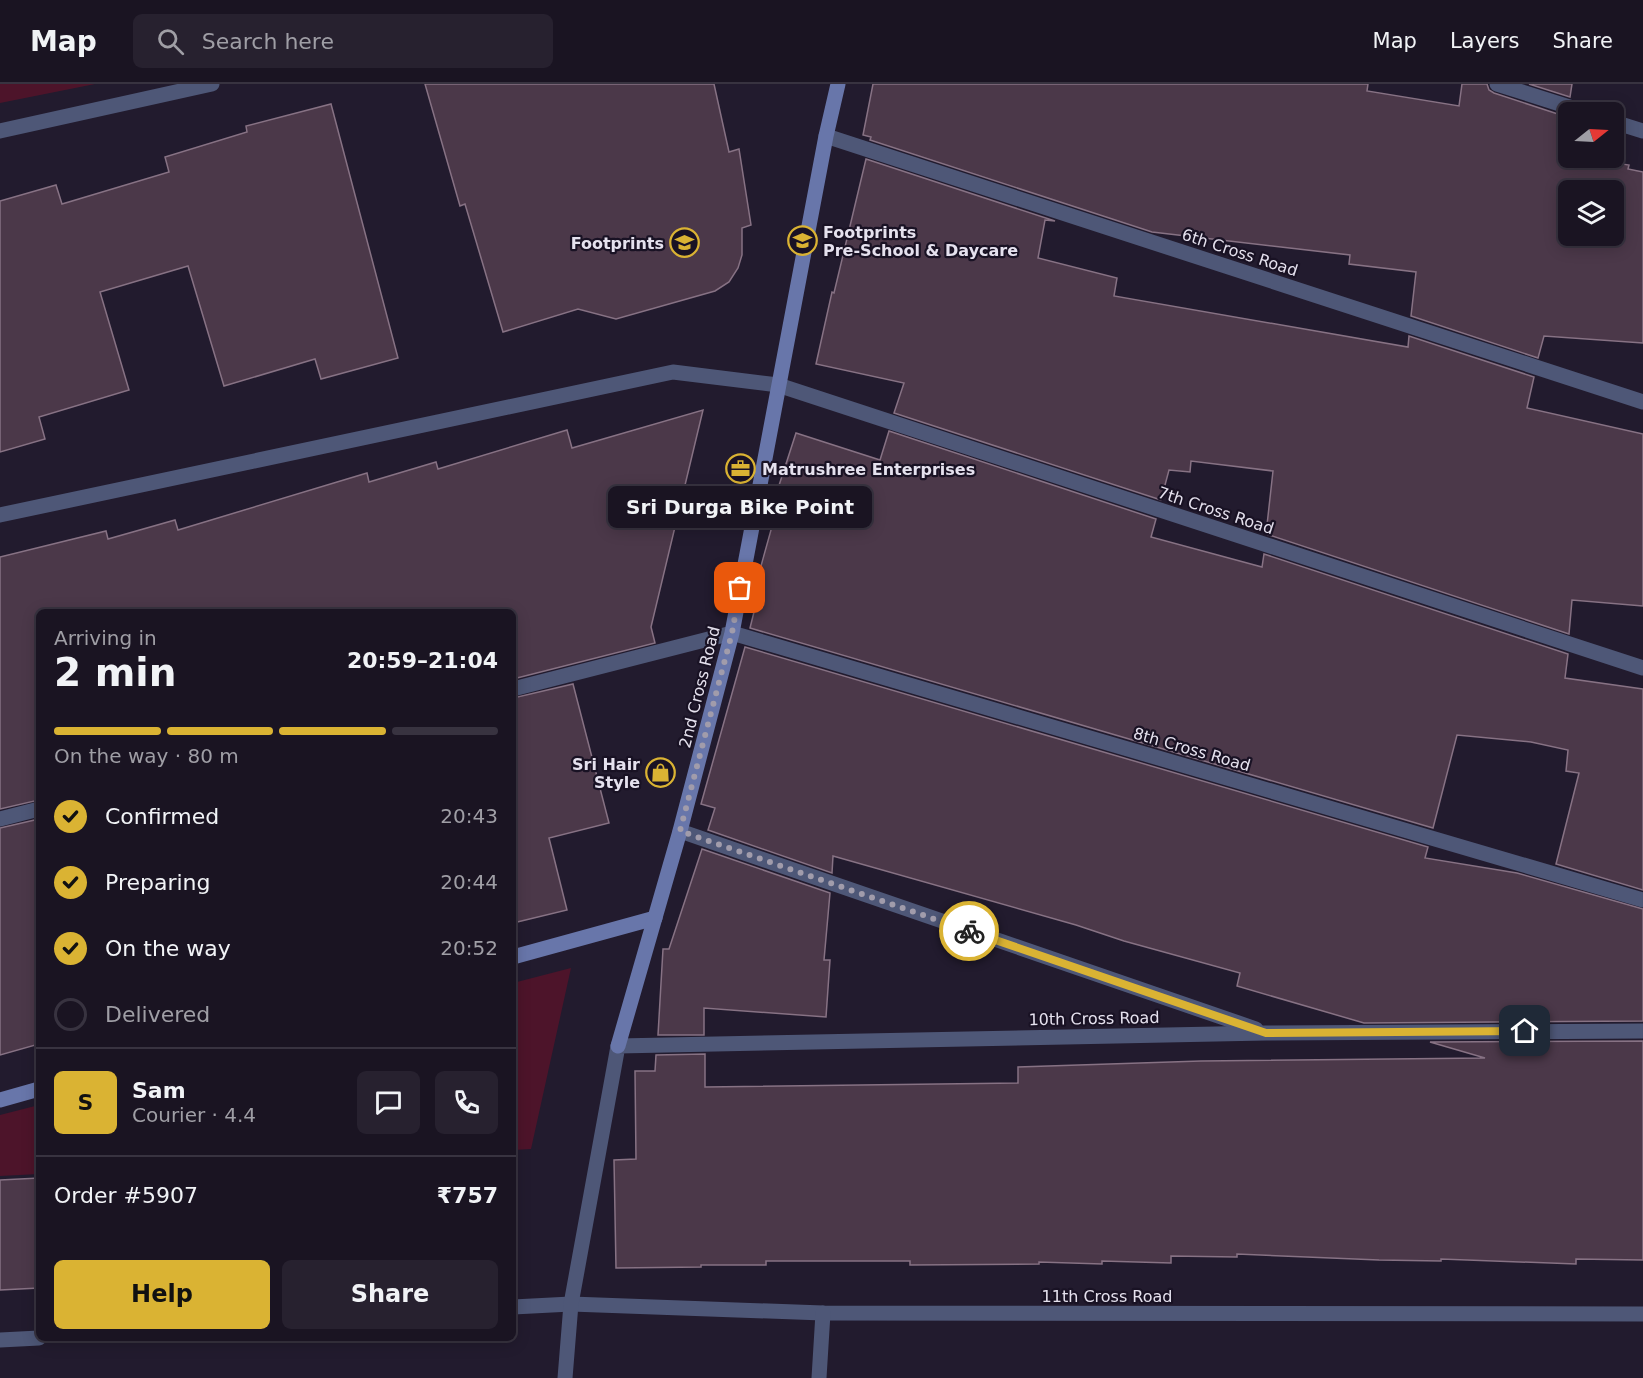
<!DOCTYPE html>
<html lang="en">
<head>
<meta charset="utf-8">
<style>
	:root { --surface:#1a1422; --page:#27212f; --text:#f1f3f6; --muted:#9f9ea5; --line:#383340; --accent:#dab333 }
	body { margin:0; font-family:"DejaVu Sans",sans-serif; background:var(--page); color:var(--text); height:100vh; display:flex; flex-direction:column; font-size:22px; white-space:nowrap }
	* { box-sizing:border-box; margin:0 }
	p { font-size:20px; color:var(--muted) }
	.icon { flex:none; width:33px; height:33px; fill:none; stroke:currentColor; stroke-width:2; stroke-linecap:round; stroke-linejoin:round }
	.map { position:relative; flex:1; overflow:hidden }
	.side { position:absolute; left:36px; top:525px; width:480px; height:732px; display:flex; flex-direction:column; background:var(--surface); border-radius:9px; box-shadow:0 3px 15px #0003,0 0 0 2px var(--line) }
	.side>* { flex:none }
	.needle { width:39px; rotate:72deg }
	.tools { position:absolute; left:1558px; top:18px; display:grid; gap:12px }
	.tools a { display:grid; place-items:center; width:66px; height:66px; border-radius:9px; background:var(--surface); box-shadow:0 3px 15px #0003,0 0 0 2px var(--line); font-size:30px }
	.pin { position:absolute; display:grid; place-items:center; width:51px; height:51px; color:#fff; margin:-26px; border-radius:12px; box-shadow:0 3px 9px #0006 }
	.courier { position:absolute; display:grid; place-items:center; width:60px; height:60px; margin:-30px; border:4px solid #dab333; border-radius:50%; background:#fff; color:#222; box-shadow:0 2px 8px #0007 }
	.bubble { position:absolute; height:42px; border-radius:9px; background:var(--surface); box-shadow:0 3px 15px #0003,0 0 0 2px var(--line); font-size:20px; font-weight:700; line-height:42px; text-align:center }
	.headline em { font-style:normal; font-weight:700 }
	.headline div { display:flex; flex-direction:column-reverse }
	.headline { display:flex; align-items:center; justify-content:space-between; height:102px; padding:0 18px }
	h1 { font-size:39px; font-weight:700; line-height:45px }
	.bar { display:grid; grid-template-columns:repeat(4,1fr); gap:9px 6px; align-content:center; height:72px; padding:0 18px }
	.bar i { height:8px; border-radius:4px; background:var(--line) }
	.bar .on { background:var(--accent) }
	.bar p { grid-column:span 4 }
	.line { display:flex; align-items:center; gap:15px; padding:0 18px; border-top:2px solid var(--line) }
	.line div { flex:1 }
	.round { display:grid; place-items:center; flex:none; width:63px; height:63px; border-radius:9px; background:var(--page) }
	ol { padding:0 18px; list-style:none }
	li { display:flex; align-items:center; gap:18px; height:66px }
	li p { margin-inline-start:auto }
	li .icon { padding:6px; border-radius:50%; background:var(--accent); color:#111; stroke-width:4 }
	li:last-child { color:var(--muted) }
	li i { width:33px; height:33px; border:3px solid var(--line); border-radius:50% }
	.button { display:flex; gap:12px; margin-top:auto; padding:12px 18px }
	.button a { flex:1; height:69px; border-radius:9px; background:var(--accent); color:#111; font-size:24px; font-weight:700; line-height:69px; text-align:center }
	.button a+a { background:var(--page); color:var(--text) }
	header { display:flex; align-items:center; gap:36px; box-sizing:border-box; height:84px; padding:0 30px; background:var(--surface); border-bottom:2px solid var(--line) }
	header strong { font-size:28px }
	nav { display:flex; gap:33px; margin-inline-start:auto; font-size:21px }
	.search { width:420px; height:54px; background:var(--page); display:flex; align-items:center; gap:15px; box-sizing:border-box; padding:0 21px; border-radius:9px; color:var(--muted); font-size:22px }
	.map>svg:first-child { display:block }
	.green { fill:#4d142a }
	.building { fill:#4b3849; stroke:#877284; stroke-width:1.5; fill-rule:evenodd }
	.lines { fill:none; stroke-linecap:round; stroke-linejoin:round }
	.street { stroke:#4e5777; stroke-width:15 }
	.secondary { stroke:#6876aa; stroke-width:15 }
	.done { stroke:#a19cab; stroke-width:6; stroke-dasharray:0 10.8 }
	.route { stroke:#dab333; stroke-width:8 }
	.labels { text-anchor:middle; stroke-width:4.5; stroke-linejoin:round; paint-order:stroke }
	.poi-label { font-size:16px; font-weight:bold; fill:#e5e1ee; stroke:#191224; text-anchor:start }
	.street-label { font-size:16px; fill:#e5e1ee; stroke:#191224 }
</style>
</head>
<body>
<header>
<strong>Map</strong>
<div class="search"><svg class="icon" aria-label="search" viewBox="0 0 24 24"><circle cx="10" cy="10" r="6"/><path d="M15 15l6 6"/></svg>Search here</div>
<nav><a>Map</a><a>Layers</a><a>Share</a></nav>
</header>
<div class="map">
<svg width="1643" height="1294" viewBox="0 0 1643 1294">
	<rect width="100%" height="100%" fill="#221b2e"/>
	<!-- green -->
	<g class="green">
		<path d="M0,0h95l-95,19z"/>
		<path d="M571,884l-40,181 -18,1v-167z"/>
		<path d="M39,1021v69l-39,2v-61z"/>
	</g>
	<!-- building -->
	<g class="building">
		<path d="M425,0h289l15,68 10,-3 12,76 -9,3v27l-4,13 -9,14 -14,9 -99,28 -38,-10 -75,23 -38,-128 -5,2z"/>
		<path d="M873,0h495l-1,7 92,15 3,-22h25l2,6 5,3 73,24 -6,36 8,2v3h16l44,7 -1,4 15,3v171l-99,-7 -6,22 -127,-42 5,-44 -67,-8 1,-9 -198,-23 -282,-92 1,-3 -8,-2zM1569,106h45v46h-45z"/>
		<path d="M1529,0h43l-2,13z"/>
		<path d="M331,20l67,254 -77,21 -6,-20 -91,27 -36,-120 -88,26 29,98 -90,27 6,22 -45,13v-251l56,-16 6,19 107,-32 -4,-15 82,-25 -1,-6z"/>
		<path d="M866,75l189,62 -10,-1 -7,38 79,20 -3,18 294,51 1,-11 125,41 -7,31 116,26v172l-71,-6 -3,34 -303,-100 7,-63 -82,-10 -1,11 -21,-2 -8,30 -267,-87 10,-30 -88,-19 16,-72 2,1z"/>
		<path d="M703,326l-52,217 4,16 -142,36v-67h-474v188l-39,9v-252l106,-26 2,8 67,-19 3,10 189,-57 2,9 67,-20 2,7 129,-39 5,18z"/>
		<path d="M889,347l267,88 -5,18 111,30 2,-13 304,100 -3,24 78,11v201l-87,-26 23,-91 -13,-2 2,-21 -37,-8 -74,-7 -24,93 -683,-200 9,-36 -5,-1 24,-86 -5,-1 23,-71 84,27z"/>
		<path d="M745,563l683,200 -3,11 92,15 126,36v112l-279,2 -127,-37 3,-13 -116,-32 -48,-16 -243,-69 -1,17 -124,-43 7,-22 -14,-4z"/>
		<path d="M573,600l36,139 -60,15 18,72 -54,13v-225z"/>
		<path d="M39,735v225l-39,11v-227z"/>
		<path d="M702,765l128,44 -6,67h6l-4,57 -122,-9v27h-46l5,-86h6z"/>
		<path d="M1643,957v219l-67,-1v5l-135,-5v2l-62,-1 -142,-6v3l-66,-1v7l-69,-2v3l-63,-2v2l-129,1v-4h-144v4h-65v2l-85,1 -2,-108 22,-1 -1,-88h20l1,-16 49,-1v33l313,-4v-16l183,-6 284,-3 -55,-16z"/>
		<path d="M39,1094v110l-39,2v-110z"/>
	</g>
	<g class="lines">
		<!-- street -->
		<g class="street">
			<path d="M1497,0l88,28"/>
			<path d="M1614,38l29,9"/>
			<path d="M0,47l212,-47"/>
			<path d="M826,52l817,266"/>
			<path d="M0,431l673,-143 105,13 865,283"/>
			<path d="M513,605l219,-56 911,267"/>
			<path d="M0,735l39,-10"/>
			<path d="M680,747l576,198"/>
			<path d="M513,1223l58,-3 252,9 820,1"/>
			<path d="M0,1256l39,-2"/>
			<path d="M565,1294l6,-74 47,-258 648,-13 377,-2"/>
			<path d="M819,1294l4,-65"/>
		</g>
		<!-- secondary -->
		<g class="secondary">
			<path d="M513,873l142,-39"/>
			<path d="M618,962l62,-215 52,-198 94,-497 12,-52"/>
			<path d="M0,1016l39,-11"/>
		</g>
	</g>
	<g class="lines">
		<!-- done -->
		<path class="done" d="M740,504l-8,45 -52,198 289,100"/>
		<!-- route -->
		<path class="route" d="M969,847l297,102 259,-2"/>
	</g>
	<!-- icons -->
	<defs>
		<symbol id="school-ring" viewBox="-11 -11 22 22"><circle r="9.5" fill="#191224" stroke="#dab333" stroke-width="1.5"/><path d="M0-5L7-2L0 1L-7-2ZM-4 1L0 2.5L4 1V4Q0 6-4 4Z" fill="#dab333"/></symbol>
		<symbol id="office-ring" viewBox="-11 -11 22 22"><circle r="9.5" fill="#191224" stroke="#dab333" stroke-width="1.5"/><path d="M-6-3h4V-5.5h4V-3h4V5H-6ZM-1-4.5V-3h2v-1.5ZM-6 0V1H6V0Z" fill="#dab333"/></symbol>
		<symbol id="shop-ring" viewBox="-11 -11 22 22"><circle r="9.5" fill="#191224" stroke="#dab333" stroke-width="1.5"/><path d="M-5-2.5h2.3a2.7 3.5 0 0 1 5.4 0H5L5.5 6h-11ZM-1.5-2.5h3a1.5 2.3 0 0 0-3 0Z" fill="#dab333"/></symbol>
	</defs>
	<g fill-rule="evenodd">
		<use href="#school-ring" x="786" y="140" width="33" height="33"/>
		<use href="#school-ring" x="668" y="142" width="33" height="33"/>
		<use href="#office-ring" x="724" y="368" width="33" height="33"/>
		<use href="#shop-ring" x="644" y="672" width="33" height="33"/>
	</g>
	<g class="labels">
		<!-- poi labels -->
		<g class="poi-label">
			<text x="823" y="154">Footprints<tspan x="823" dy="18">Pre-School &amp; Daycare</tspan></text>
			<text x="664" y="165" text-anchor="end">Footprints</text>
			<text x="762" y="391">Matrushree Enterprises</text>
			<text x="640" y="686" text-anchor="end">Sri Hair<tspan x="640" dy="18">Style</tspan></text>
		</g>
		<!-- street labels -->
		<g class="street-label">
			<text transform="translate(1240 168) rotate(18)" y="6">6th Cross Road</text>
			<text transform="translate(1216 426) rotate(18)" y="6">7th Cross Road</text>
			<text transform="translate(699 603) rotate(-76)" y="6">2nd Cross Road</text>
			<text transform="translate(1192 665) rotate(16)" y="6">8th Cross Road</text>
			<text transform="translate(1094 934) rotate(-1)" y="6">10th Cross Road</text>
			<text x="1107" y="1218">11th Cross Road</text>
		</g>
	</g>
</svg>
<div class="tools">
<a><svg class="needle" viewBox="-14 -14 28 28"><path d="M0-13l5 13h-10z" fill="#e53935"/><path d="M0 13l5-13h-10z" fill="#9f9ea5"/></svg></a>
<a><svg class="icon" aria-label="layers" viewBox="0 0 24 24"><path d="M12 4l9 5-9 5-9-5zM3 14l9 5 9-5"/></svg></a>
</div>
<div class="pin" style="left:740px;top:504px;background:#ea580c"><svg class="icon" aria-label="bag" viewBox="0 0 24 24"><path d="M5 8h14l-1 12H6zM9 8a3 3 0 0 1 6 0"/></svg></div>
<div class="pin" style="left:1525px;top:947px;background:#1f2937"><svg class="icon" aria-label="home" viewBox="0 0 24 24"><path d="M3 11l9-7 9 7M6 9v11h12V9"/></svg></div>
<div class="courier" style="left:969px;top:847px"><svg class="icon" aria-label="bike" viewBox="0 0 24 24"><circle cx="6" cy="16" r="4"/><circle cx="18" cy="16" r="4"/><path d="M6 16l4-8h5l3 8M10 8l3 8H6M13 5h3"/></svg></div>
<div class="bubble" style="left:608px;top:402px;width:264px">Sri Durga Bike Point</div>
<section class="side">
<div class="headline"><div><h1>2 min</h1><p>Arriving in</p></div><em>20:59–21:04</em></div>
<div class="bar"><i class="on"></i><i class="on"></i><i class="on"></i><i></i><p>On the way · 80 m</p></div>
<ol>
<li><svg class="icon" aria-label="check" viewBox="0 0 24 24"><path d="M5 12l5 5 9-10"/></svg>Confirmed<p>20:43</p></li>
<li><svg class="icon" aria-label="check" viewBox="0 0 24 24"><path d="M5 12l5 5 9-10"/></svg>Preparing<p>20:44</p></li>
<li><svg class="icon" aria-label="check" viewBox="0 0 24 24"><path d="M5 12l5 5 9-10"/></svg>On the way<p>20:52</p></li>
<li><i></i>Delivered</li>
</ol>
<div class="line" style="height:108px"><b class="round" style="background:var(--accent);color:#111">S</b><div><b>Sam</b><p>Courier · 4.4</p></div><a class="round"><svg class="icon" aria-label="chat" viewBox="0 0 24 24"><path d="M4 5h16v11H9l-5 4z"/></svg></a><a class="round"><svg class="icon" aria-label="phone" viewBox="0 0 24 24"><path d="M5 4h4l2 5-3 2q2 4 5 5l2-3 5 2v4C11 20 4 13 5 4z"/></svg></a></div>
<div class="line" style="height:78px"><div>Order #5907</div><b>₹757</b></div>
<div class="button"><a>Help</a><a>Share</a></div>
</section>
</div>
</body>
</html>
